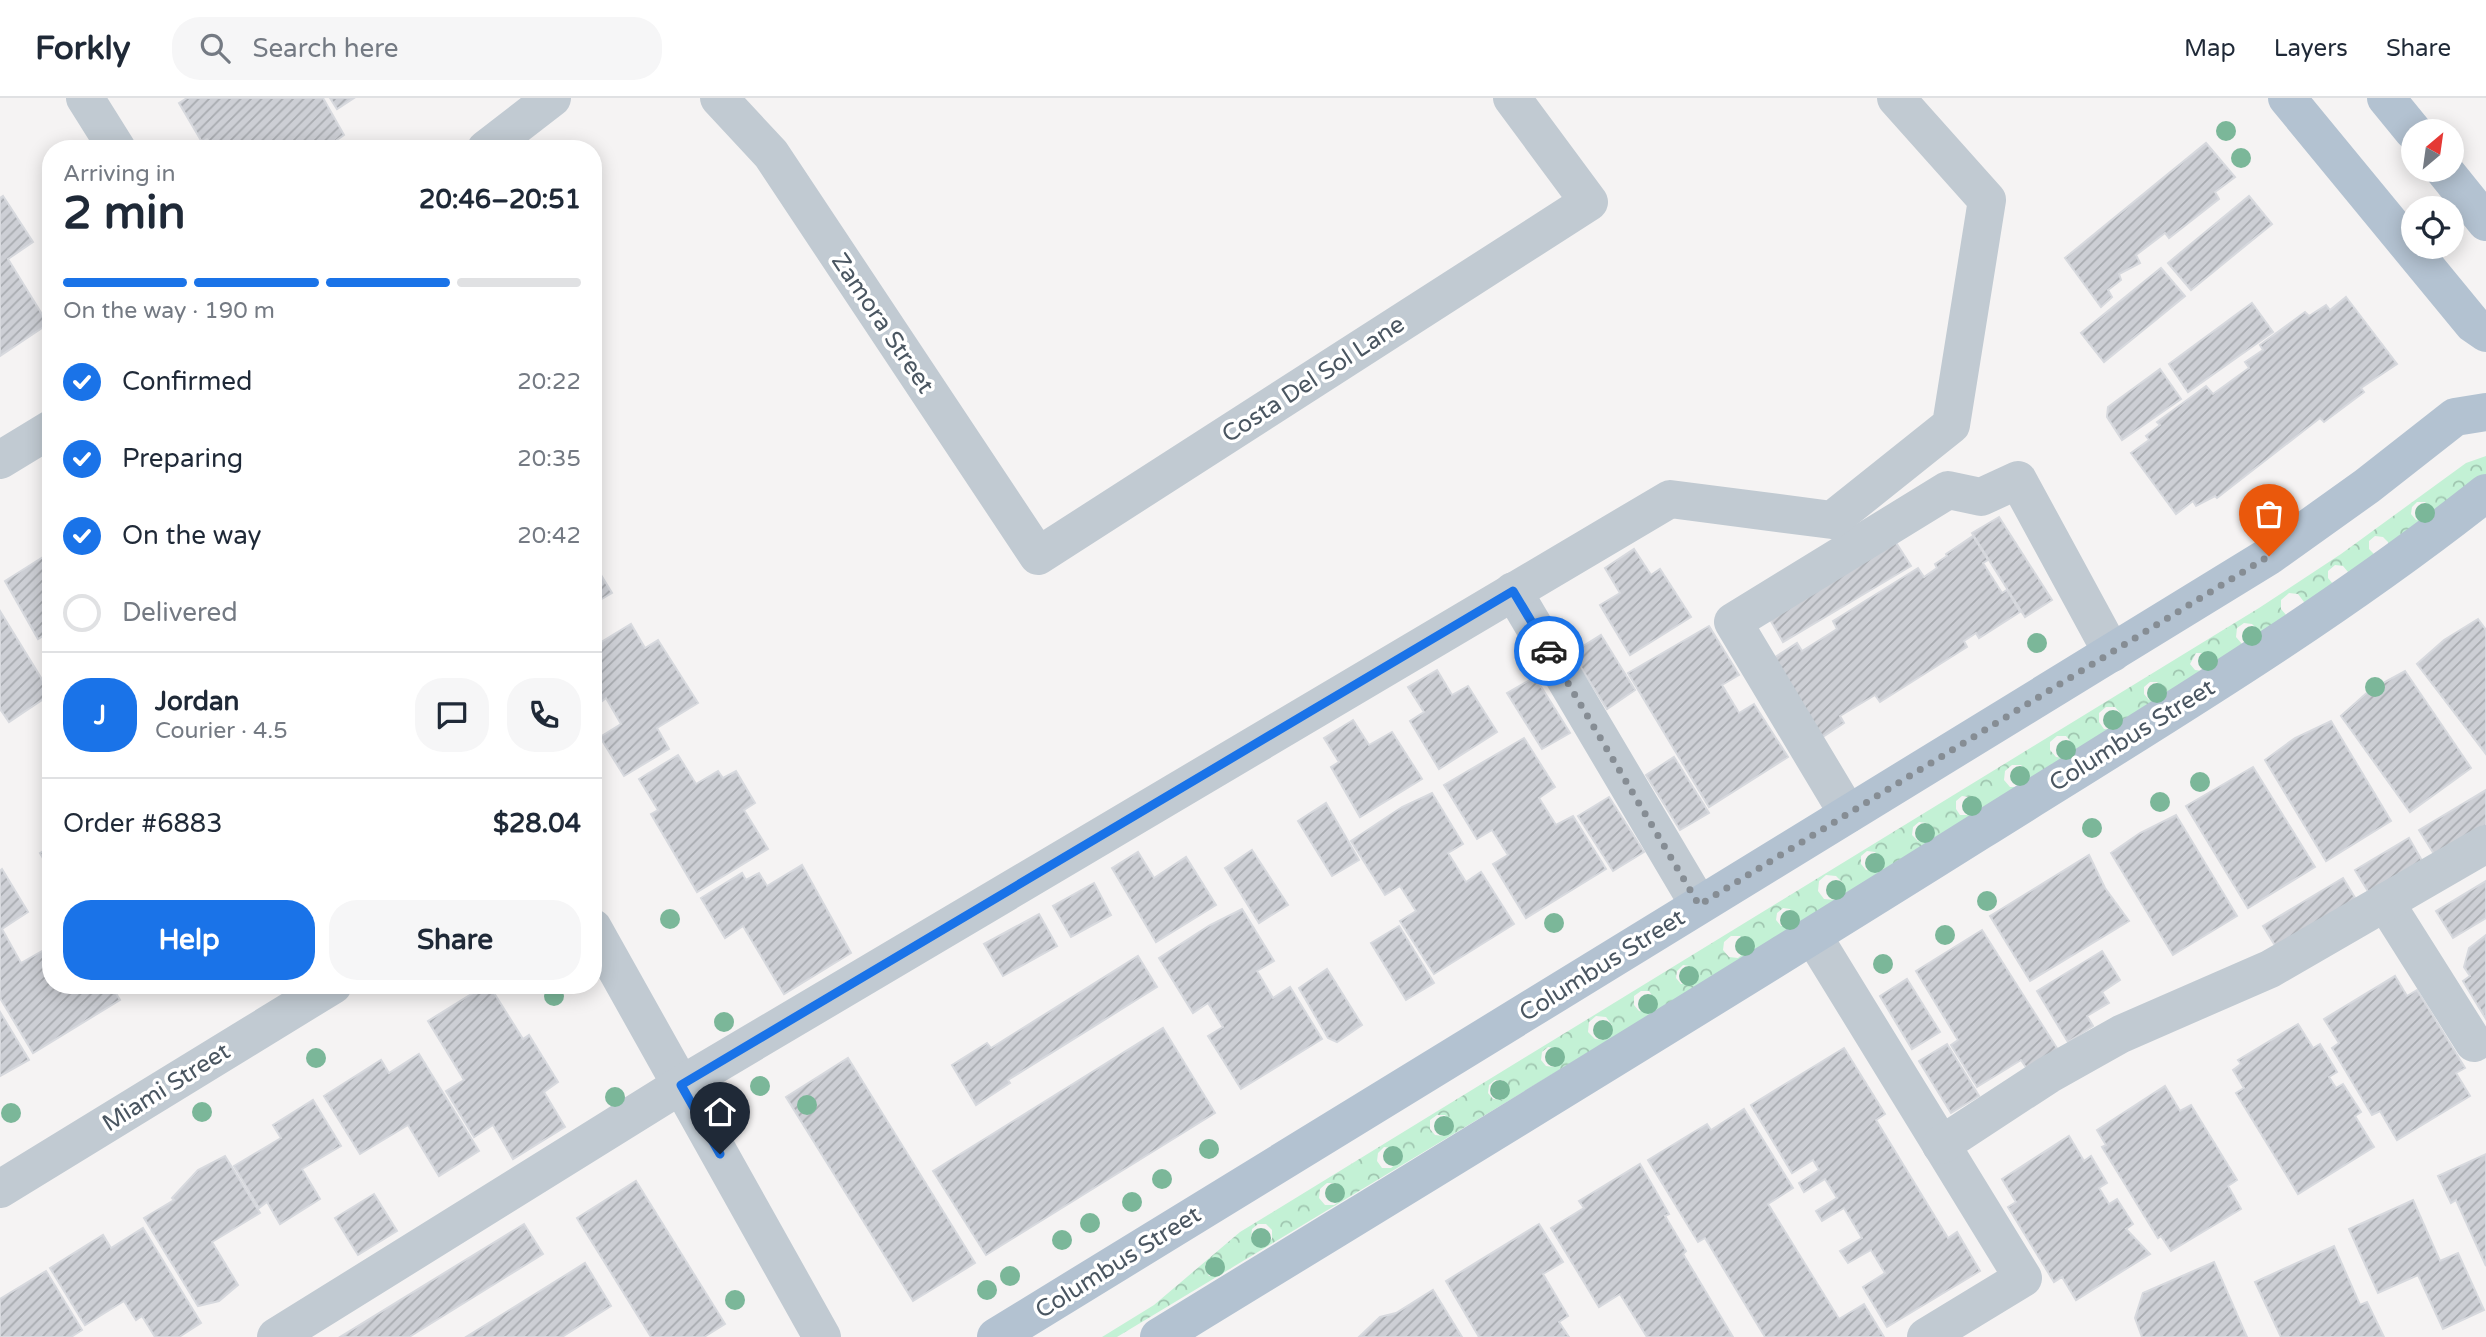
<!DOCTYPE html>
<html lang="en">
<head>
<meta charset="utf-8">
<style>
	:root { --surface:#fff; --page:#f6f6f7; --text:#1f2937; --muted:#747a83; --line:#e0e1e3; --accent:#1a73e8 }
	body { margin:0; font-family:"Varela Round",sans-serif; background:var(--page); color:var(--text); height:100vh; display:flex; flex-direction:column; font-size:26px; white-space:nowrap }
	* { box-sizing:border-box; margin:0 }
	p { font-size:23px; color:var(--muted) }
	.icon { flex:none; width:38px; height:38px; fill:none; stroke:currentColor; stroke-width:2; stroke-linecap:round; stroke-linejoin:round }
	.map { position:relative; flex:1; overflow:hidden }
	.sheet { position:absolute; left:42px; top:42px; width:560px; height:854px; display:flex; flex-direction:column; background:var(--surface); border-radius:28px; box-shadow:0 4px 18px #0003 }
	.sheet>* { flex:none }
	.needle { width:46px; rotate:29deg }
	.controls { position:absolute; left:2401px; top:21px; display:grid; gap:14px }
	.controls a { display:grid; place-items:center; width:63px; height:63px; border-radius:50%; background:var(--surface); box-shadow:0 4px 18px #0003; font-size:35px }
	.pin { position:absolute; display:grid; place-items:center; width:60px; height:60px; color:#fff; margin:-72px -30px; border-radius:50% 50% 50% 0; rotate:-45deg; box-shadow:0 0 7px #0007 }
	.pin .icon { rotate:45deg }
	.courier { position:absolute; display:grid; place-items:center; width:70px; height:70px; margin:-35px; border:5px solid #1a73e8; border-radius:50%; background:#fff; color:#222; box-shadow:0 2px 9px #0007 }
	.headline em { font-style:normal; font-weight:700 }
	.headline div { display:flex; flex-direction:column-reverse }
	.headline { display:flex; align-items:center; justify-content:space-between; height:119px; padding:0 21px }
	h1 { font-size:46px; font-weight:700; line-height:52px }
	.bar { display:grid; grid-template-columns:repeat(4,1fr); gap:10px 7px; align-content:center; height:84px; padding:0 21px }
	.bar i { height:9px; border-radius:5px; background:var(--line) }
	.bar .current { background:var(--accent) }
	.bar p { grid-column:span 4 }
	.line { display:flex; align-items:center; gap:18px; padding:0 21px; border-top:2px solid var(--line) }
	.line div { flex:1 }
	.round { display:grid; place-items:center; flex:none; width:74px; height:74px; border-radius:28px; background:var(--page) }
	ol { padding:0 21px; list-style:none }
	li { display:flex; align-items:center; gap:21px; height:77px }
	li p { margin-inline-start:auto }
	li .icon { padding:7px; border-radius:50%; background:var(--accent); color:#fff; stroke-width:4 }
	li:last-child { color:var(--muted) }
	li i { width:38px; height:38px; border:4px solid var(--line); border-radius:50% }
	.button { display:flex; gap:14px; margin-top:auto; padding:14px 21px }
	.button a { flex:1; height:80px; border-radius:28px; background:var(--accent); color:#fff; font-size:28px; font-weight:700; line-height:80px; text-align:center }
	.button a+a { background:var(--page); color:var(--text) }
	header { display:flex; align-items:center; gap:42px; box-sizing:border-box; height:98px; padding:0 35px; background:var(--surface); border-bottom:2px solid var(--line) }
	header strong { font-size:33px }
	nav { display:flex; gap:38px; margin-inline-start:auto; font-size:24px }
	.search { width:490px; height:63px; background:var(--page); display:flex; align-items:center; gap:18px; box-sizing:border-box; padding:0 24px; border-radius:28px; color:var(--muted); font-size:26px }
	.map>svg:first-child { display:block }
	.forest { fill:url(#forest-crowns); fill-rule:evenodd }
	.building { fill:url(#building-hatch); stroke:#d7d9de; stroke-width:2 }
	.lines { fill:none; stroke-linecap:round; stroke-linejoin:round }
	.minor { stroke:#c1cad2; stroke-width:38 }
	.major { stroke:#b3c2d1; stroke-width:38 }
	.tree { fill:#7bb799 }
	.done { stroke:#868d94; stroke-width:7; stroke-dasharray:0 12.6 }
	.route { stroke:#1a73e8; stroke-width:9 }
	.labels { text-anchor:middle; stroke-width:7; stroke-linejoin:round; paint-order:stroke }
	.street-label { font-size:24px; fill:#4a5661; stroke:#fff }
</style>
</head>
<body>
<header>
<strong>Forkly</strong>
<div class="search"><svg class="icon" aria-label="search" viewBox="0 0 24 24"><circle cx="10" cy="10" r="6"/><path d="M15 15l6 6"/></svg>Search here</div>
<nav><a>Map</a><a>Layers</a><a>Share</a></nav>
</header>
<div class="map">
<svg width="2486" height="1239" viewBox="0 0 2486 1239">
	<defs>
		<pattern id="forest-crowns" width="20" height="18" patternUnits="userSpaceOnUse" patternTransform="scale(1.75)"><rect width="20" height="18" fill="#c3f1d5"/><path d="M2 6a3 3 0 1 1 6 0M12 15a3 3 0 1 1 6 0" fill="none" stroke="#a0c6b0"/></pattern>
		<pattern id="building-hatch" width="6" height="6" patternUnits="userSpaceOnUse" patternTransform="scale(1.75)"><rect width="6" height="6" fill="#cdcfd5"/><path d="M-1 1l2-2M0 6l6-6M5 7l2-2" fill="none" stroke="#a8abb0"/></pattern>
	</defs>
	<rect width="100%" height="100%" fill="#f5f3f3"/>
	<!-- forest -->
	<path class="forest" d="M2486,358v27l-192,139 -269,167 -908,548h-15l52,-32 86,-73 1019,-624 82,-54 125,-91zM2417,404h8l5,6v8l-6,5 -8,-1 -5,-6 1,-7zM2375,438l8,1 5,5v8l-6,5 -8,-1 -5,-5v-8zM2335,467l8,1 5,6 -1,7 -6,6 -8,-1 -5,-6v-7zM2289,495l9,1 6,8 -1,9 -6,6 -10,-1 -6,-7v-9zM2244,525l8,1 6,6 -1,9 -7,6 -8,-1 -6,-7 1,-9zM2196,555h8l5,6 -6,12 -8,-1 -5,-6zM2150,584h7l5,6 -1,7 -5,5h-7l-5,-6v-7zM2106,609h9l6,7 -1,9 -6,7 -10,-1 -5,-7v-9zM2057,638h9l6,7v9l-7,6 -9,-1 -6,-7v-8zM2012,667h9l6,7 -1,10 -7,5h-9l-6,-7 1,-9zM1962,698l8,1 5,5 -1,8 -6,5h-8l-4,-6v-8zM1919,724l8,1 5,6 -1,7 -5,6 -8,-1 -6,-6 1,-8zM1867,753l8,1 5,6v8l-6,5 -8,-1 -5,-6v-8zM1826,777l10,1 7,7 -1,10 -7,7 -11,-1 -6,-8 1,-10zM1783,810l7,1 4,6v7l-5,4h-8l-5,-6 1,-7zM1731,838h9l6,7 -1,9 -7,6 -9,-1 -6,-7 1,-8zM1683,867l7,1 6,6 -1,7 -6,5h-8l-5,-6 1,-7zM1641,893h8l5,7v8l-6,6 -9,-1 -5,-6v-9zM1596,918l10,1 6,8 -1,9 -7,6 -9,-1 -7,-7 1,-10zM1548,949l8,1 5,6 -1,8 -6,5 -8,-1 -5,-6 1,-8zM1495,982h8l5,7v7l-6,6 -9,-1 -5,-6 1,-8zM1437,1017h8l6,7 -1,8 -6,6 -9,-1 -5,-6v-9zM1384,1049l8,1 6,6 -1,9 -6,5h-9l-5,-7 1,-8zM1327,1085h9l6,7 -1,10 -7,5h-9l-6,-7 1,-9zM1258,1126h8l6,6v9l-7,5h-8l-6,-6 1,-9zM1210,1161l12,6 -6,11h-7l-4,-6v-6z"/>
	<!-- building -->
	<g class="building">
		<path d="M187,0h136l21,37 -20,14h-111l-6,-10 -5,3 -23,-39z"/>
		<path d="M330,0h24l-17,11z"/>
		<path d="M2206,45l29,34 -20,15 4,7 -50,39 -4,-5 -29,22 4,8 -21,11 2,6 -13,10 4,7 -11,10 -36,-49z"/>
		<path d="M3,98l30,46 -25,17 40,65 -48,32v-158z"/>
		<path d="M2249,98l23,28 -81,66 -23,-27z"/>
		<path d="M2161,170l24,28 -81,66 -23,-29z"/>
		<path d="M2346,199l51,67 -36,24 3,4 -40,30 -4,-4 -103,80 -2,-2 -19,10 -3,-5 -17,13 -45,-61 18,-13 -3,-4 14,-11 -3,-3 49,-36 7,8 36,-26 -4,-6 18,-12 -3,-5 45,-33 4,4 17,-11 4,5z"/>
		<path d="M2252,205l21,29 -85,60 -19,-28z"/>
		<path d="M2160,271l21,30 -59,41 -15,-23 1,-10z"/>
		<path d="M1999,419l53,83 -27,17 -53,-84z"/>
		<path d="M1973,438l15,24 -5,3 19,30 5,-3 13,22 -41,26 -3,-5 -12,8 3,6 -87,55 -5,-7 -35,21 4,7 -23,15 -52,-77 28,-18 5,8 35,-22 -4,-8 85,-53 6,9 13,-9 -2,-4 12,-8 -1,-2z"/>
		<path d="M1895,443l16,25 -128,76 -15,-26z"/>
		<path d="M1634,451l17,26 9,-6 31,48 -61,38 -30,-50 20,-12 -15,-25z"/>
		<path d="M51,454v79l-13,8 -33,-58z"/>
		<path d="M593,464l19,31 -19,11z"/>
		<path d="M0,513l51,83 -42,28 -9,-13z"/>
		<path d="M2478,521l8,11v124l-69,-90 27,-24z"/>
		<path d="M631,526l14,24 13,-8 40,63 -41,25 12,21 -45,27 -24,-39 21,-13 -15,-26 -5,4 -8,-12v-43z"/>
		<path d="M1709,528l30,49 -17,10 17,28 15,-9 34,53 -79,50 -81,-134z"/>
		<path d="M1601,537l34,55 -28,19 -35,-56z"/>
		<path d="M1437,572l15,25 16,-9 29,46 -58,37 -29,-48 14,-9 -16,-25z"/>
		<path d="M2405,573l66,97 -61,44 -69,-96 29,-26z"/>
		<path d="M1535,579l35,56 -28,16 -35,-56z"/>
		<path d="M1353,622l16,25 23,-13 30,47 -62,38 -29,-50 8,-5 -15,-24z"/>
		<path d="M2331,623l60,100 -65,40 -61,-101 30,-22z"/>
		<path d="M1524,640l31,49 -16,11 17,27 17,-9 33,53 -80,49 -33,-54 15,-9 -16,-25 -15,9 -33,-54z"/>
		<path d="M678,657l18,29 22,-13 5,7 13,-7 19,32 -11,7 24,39 -71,43 -46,-78 7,-4 -19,-31z"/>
		<path d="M1674,659l35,56 -29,17 -34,-55z"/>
		<path d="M2253,669l62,100 -67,41 -62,-102z"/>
		<path d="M2486,692v39l-49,30 -18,-29z"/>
		<path d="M1432,695l31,51 -15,9 18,29 15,-10 33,52 -80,50 -34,-53 16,-10 -16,-25 -15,9 -34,-54 51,-34z"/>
		<path d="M1609,699l35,55 -31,19 -35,-55z"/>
		<path d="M1326,705l33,57 -27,16 -34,-55z"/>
		<path d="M2176,717l61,101 -64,39 -62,-102 29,-20z"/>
		<path d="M2409,740l16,28 -53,32 -17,-28z"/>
		<path d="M51,748v26l-11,-19z"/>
		<path d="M1252,752l36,55 -29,18 -34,-55z"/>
		<path d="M1138,754l16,26 32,-21 30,48 -60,37 -44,-74z"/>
		<path d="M2089,757l16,33 24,33 -99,60 -40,-65z"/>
		<path d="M802,767l49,88 -67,41 -41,-68 -18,12 -24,-40 41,-25 4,7 13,-7 8,13z"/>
		<path d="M2,771l26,43 -26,17 19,34 30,-17v39h60l9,15 -87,53 -33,-55v-127z"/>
		<path d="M2343,780l17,28 -79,49 -18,-29z"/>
		<path d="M2486,783v37l-33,20 -17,-27z"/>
		<path d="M1094,785l17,32 -40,22 -18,-31z"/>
		<path d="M1242,811l32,52 -17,10 16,27 17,-11 32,52 -81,50 -33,-53 15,-9 -15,-24 -15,10 -34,-55 51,-33z"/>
		<path d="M1039,816l18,32 -54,30 -19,-32z"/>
		<path d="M1399,828l35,57 -28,17 -35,-57z"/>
		<path d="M1982,832l78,123 -31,19 -8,-12 -44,27 -26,-42 7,-5 -42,-69z"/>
		<path d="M2486,837v84l-23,-38 7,-5 -6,-9 5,-19z"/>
		<path d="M2102,853l18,29 -18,12 7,11 -22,13 6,10 -25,16 -31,-51z"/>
		<path d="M1138,858l19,31 -149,93 2,3 -34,22 -24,-40 35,-22 4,5z"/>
		<path d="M1327,871l35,56 -25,17 -9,-4 -29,-50z"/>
		<path d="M2395,878l12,20 10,-6 48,78 -9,5 14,23 -73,44 -17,-29 -8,4 -40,-67 7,-5 -15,-24z"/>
		<path d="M1907,881l33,53 -28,17 -32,-53z"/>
		<path d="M486,887h3l34,54 6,-4 29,47 -14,10 21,35 -52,32 -20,-34 -19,12 -28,-46 18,-11 -36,-59z"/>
		<path d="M0,914l29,48 -29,16z"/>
		<path d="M2298,926l15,24 7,-4 17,28 -8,5 7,11 7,-4 18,28 -6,4 19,31 -76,47 -62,-101 8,-5 -11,-18 8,-6 -3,-4z"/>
		<path d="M1163,930l52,85 -229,142 -53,-84z"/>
		<path d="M1947,946l32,52 -28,17 -32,-52z"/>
		<path d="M1844,950l41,66 -9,6 72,118 9,-6 23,39 -93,56 -24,-40 22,-14 -14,-23 -23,13 -8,-12 22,-13 -18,-30 -22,13 -6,-10 21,-13 -12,-19 -21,13 -5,-9 20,-13 -6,-10 -21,13 -41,-68z"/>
		<path d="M419,956l60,97 -40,25 -31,-51 -48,29 -36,-58 57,-36 8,13z"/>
		<path d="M848,960l127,205 -62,38 -127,-204z"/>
		<path d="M2165,988l15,25 11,-6 46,75 -9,6 13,23 -70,42 -10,-15 -3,2 -56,-91 4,-2 -9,-15z"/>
		<path d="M313,1002l28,46 -39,23 18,30 -40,25 -13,-22 -8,6 -25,-42 47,-28 -8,-13z"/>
		<path d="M1744,1011l49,79 -25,16 71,115 25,-15 20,33h-119l-60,-99 -7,4 -50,-82 59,-36 4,6z"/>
		<path d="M2069,1038l15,25 7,-5 16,27 -8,5 10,16 8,-5 16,25 -7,5 24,25 -74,46 -14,-23 -8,5 -46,-75 8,-5 -14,-23z"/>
		<path d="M2486,1056v112l-30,-66 -5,3 -13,-27z"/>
		<path d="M225,1058l35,57 -48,29 26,43 -19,16 -21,5 -54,-88 30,-18 -2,-2 26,-28z"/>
		<path d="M1640,1066l29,50 -4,2 21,35 -3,3 50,83h-86l-27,-43 -21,13 -48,-79 33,-20 -5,-7z"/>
		<path d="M636,1083l89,143 -21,13h-53l-74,-119z"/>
		<path d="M374,1096l23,37 -39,24 -23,-37z"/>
		<path d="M2413,1102l27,61 18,-8 26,57 -41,19 -25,-54 -40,18 -29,-64z"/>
		<path d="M524,1126l19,30 -134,83h-69z"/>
		<path d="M1539,1126l24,38 -20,12 25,42 -9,6 10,15h-90l-33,-56z"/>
		<path d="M143,1130l58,95 -22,14h-24l-13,-21 -6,4 -12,-19 -39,24 -35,-57 53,-33 8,13z"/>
		<path d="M2334,1148l26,59 7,-3 17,35h-103l-26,-55z"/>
		<path d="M2214,1164l33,75h-105l-7,-19 8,-25z"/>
		<path d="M585,1165l26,43 -49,31h-96z"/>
		<path d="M46,1173l36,59 -11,7h-71v-38z"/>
		<path d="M1433,1192l29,47h-103l21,-20 16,-4z"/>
	</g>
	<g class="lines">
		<!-- minor -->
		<g class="minor">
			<path d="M85,0l32,51"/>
			<path d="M719,0l52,56 267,402 551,-354 -77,-104"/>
			<path d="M486,51l66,-51"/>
			<path d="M0,362l51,-31"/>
			<path d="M1513,493l186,314"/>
			<path d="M1848,716l-115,-192 215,-132 33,7 37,-17 94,173"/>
			<path d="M2385,804l89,141"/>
			<path d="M593,830l229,409"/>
			<path d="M1813,838l210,342 -97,59"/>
			<path d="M1941,1047l107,-70 73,-41 149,-65 216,-125"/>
			<path d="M0,1091l333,-204"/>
			<path d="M276,1239l405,-252 989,-586 162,21 119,-95 36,-225 -91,-102"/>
		</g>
		<!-- major -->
		<g class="major">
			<path d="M2287,0l186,226 13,9"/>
			<path d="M2386,0l27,33"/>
			<path d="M2444,72l42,52"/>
			<path d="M996,1239l1273,-781 98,-70 88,-69 31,-5"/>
			<path d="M1159,1239c274,-168 549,-335 821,-506 172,-108 347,-212 506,-338"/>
		</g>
	</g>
	<!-- trees -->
	<g class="tree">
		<circle cx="2226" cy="33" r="10"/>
		<circle cx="2241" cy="60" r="10"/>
		<circle cx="2425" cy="415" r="10"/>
		<circle cx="2252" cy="538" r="10"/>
		<circle cx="2037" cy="545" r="10"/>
		<circle cx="2208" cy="563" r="10"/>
		<circle cx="2375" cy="589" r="10"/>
		<circle cx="2157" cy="595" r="10"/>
		<circle cx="2113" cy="622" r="10"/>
		<circle cx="2066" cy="652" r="10"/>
		<circle cx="2020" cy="678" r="10"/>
		<circle cx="2200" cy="684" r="10"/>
		<circle cx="2160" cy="704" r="10"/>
		<circle cx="1972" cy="708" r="10"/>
		<circle cx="2092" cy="730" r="10"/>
		<circle cx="1925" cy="735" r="10"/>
		<circle cx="1875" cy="765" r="10"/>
		<circle cx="1836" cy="792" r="10"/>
		<circle cx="1987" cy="803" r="10"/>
		<circle cx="670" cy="821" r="10"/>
		<circle cx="1790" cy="822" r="10"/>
		<circle cx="1554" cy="825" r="10"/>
		<circle cx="1945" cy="837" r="10"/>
		<circle cx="1745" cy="848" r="10"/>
		<circle cx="1883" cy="866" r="10"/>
		<circle cx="1689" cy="878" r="10"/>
		<circle cx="554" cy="898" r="10"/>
		<circle cx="1648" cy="906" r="10"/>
		<circle cx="724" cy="924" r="10"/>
		<circle cx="1603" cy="932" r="10"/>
		<circle cx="1555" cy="959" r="10"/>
		<circle cx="316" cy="960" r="10"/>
		<circle cx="760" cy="988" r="10"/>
		<circle cx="1500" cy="992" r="10"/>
		<circle cx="615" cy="999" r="10"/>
		<circle cx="807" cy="1007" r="10"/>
		<circle cx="202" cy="1014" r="10"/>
		<circle cx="11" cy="1015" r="10"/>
		<circle cx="1444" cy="1028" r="10"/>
		<circle cx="1209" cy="1051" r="10"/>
		<circle cx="1393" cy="1058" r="10"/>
		<circle cx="1162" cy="1081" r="10"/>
		<circle cx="1335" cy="1095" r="10"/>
		<circle cx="1132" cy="1104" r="10"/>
		<circle cx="1090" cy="1125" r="10"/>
		<circle cx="1261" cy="1140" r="10"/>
		<circle cx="1062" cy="1142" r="10"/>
		<circle cx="1215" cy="1169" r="10"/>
		<circle cx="1010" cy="1178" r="10"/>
		<circle cx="987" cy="1192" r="10"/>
		<circle cx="735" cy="1202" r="10"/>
	</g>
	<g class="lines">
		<!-- done -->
		<path class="done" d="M1549,553l150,254 570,-349"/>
		<!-- route -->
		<path class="route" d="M720,1056l-39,-69 832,-494 36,60"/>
	</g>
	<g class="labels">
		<!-- street labels -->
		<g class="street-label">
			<text transform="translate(883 225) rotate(56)" y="8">Zamora Street</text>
			<text transform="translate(1313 281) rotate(-33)" y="8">Costa Del Sol Lane</text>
			<text transform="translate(2132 637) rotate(-32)" y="8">Columbus Street</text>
			<text transform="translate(1602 867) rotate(-32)" y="8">Columbus Street</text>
			<text transform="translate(166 989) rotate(-32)" y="8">Miami Street</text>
			<text transform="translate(1118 1164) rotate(-32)" y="8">Columbus Street</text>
		</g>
	</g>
</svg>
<div class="controls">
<a><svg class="needle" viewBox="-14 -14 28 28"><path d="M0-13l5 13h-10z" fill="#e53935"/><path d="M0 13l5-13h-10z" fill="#747a83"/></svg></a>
<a><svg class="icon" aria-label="locate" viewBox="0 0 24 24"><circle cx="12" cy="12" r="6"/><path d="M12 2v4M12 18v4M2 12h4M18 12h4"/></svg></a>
</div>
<div class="pin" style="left:2269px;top:458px;background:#ea580c"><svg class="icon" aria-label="bag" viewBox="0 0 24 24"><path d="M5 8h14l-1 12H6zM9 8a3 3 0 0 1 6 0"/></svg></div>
<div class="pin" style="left:720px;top:1056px;background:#1f2937"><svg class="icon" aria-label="home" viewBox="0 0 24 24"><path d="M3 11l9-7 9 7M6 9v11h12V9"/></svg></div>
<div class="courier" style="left:1549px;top:553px"><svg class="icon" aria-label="car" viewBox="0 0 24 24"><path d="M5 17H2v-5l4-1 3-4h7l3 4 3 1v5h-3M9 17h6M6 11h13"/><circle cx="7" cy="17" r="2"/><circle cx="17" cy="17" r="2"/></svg></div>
<section class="sheet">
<div class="headline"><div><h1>2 min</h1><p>Arriving in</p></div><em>20:46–20:51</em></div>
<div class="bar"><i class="current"></i><i class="current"></i><i class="current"></i><i></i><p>On the way · 190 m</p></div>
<ol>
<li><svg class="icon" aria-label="check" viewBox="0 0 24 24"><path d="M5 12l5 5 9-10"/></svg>Confirmed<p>20:22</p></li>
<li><svg class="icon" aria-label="check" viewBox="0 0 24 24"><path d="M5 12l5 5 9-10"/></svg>Preparing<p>20:35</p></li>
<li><svg class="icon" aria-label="check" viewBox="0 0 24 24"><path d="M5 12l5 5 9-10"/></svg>On the way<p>20:42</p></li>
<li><i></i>Delivered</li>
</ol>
<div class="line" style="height:126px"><b class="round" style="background:var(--accent);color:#fff">J</b><div><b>Jordan</b><p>Courier · 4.5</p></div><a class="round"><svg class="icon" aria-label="chat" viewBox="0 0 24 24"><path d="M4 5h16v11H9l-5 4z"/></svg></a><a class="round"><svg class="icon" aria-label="phone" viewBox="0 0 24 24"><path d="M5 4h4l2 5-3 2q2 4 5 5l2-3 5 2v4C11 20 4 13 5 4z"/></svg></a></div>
<div class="line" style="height:91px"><div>Order #6883</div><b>$28.04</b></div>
<div class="button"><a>Help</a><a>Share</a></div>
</section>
</div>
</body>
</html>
